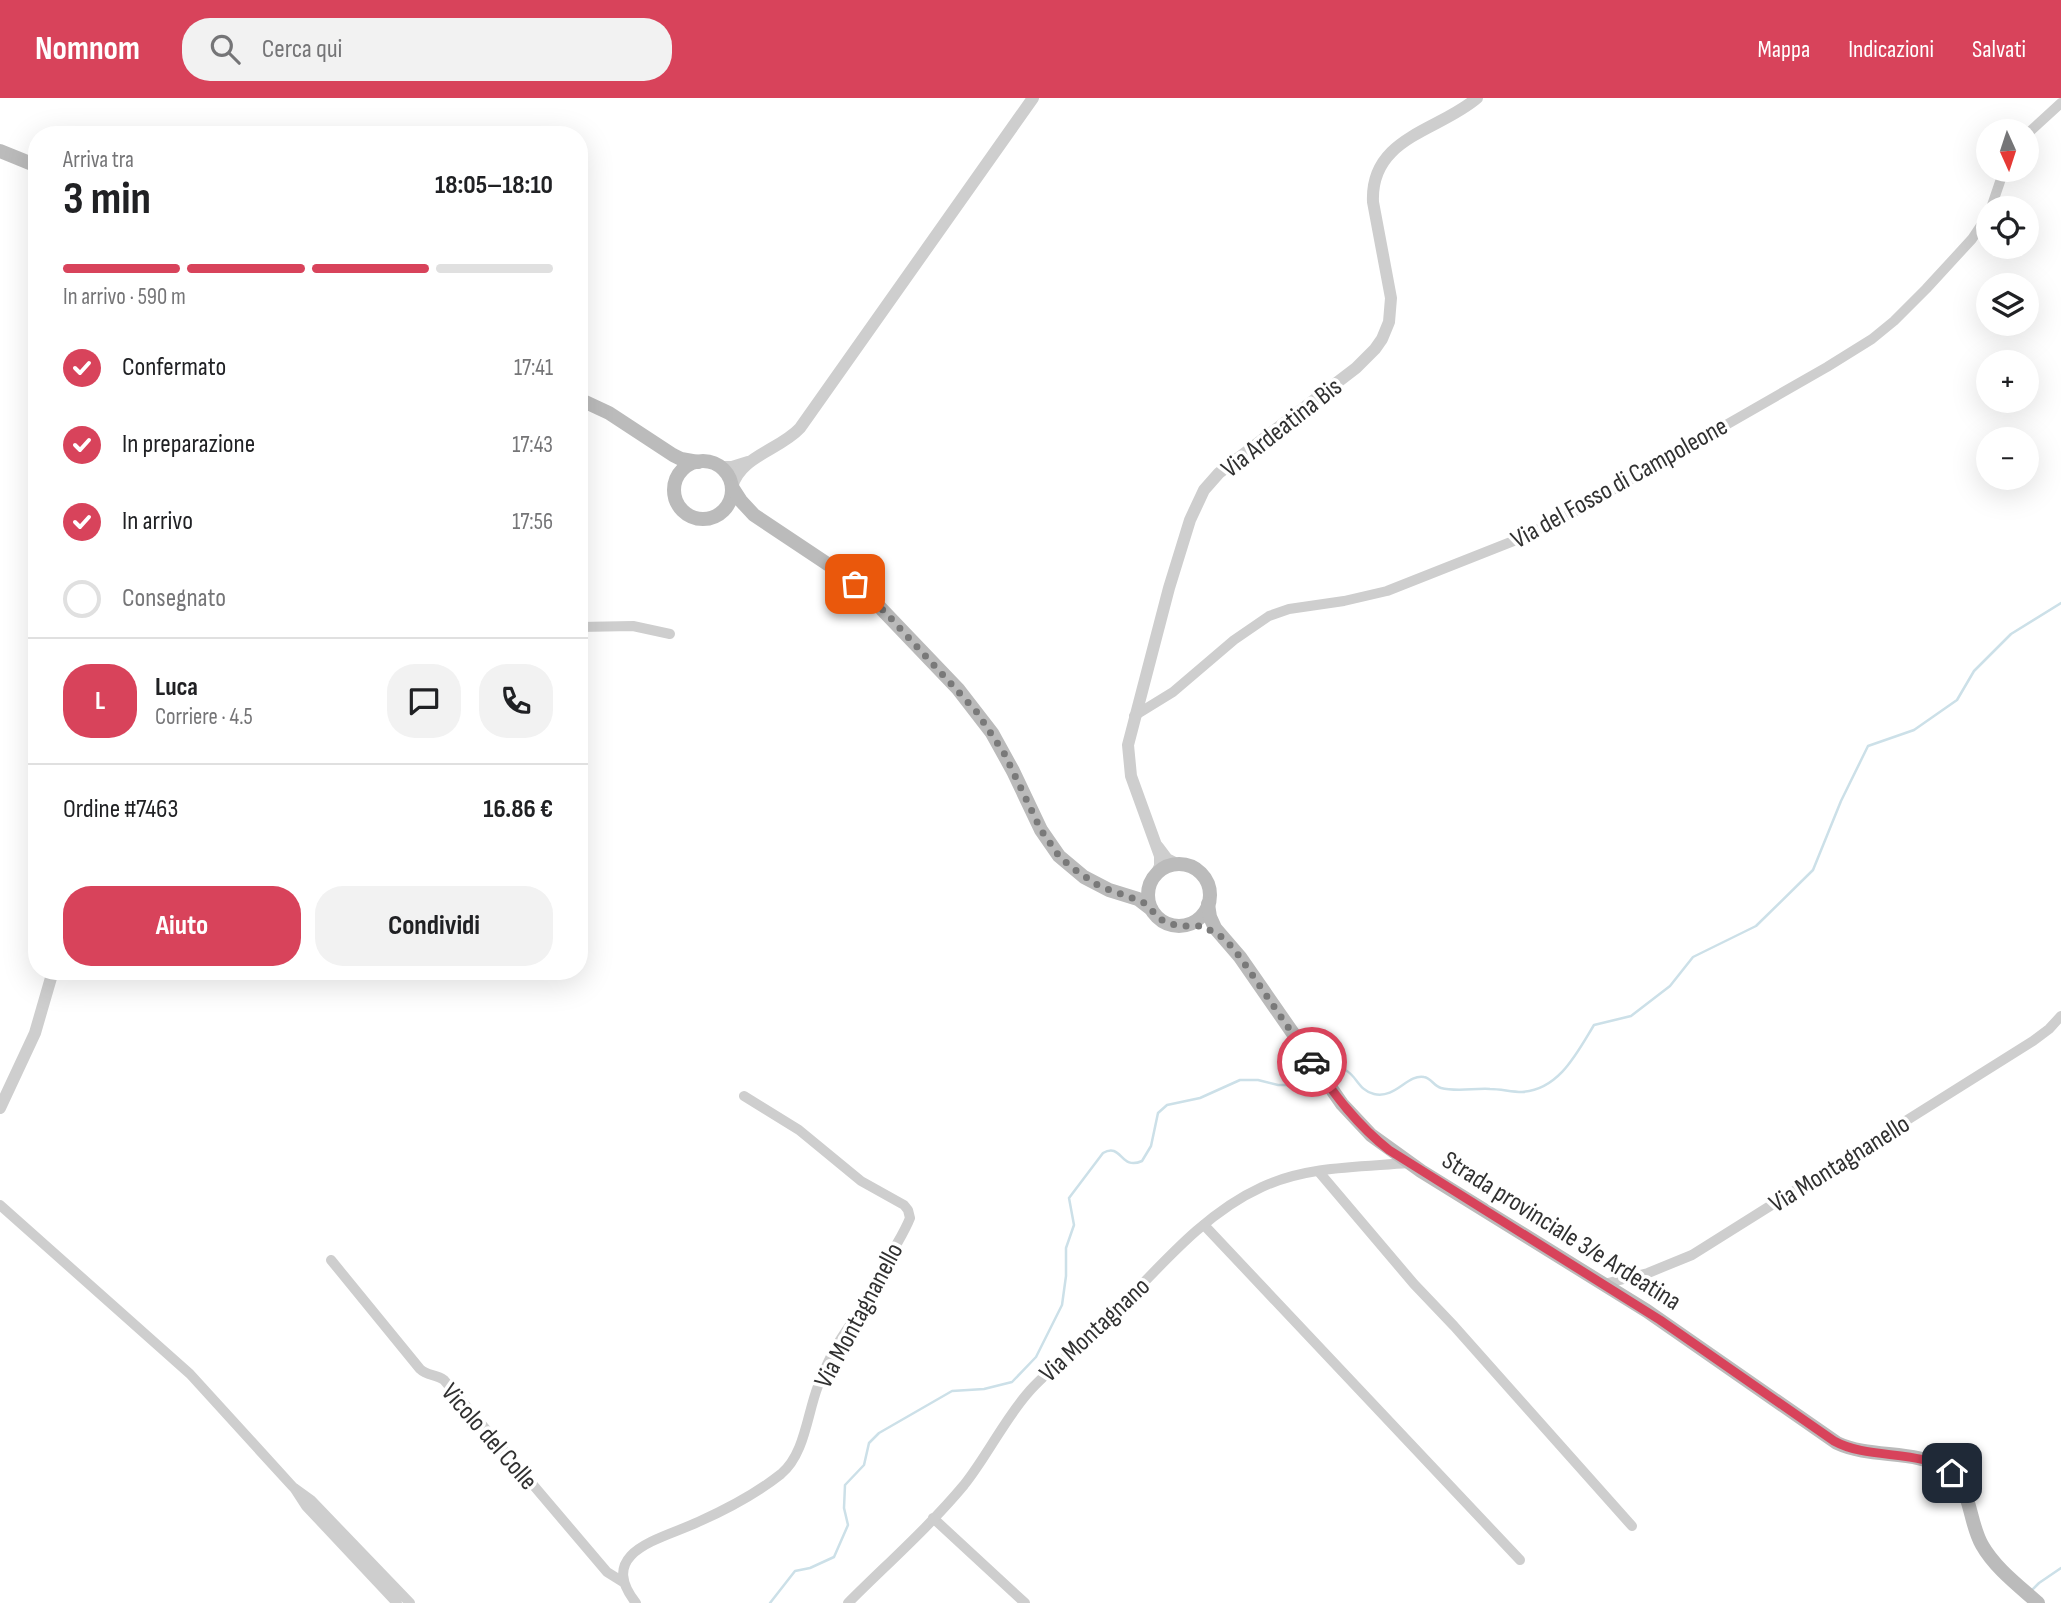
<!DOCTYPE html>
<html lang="it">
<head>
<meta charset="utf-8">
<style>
	:root { --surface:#fff; --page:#f2f2f2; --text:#202124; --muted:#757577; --line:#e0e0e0; --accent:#d8435b }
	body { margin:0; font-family:"Sofia Sans Condensed",sans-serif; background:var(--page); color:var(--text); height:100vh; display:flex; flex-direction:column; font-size:26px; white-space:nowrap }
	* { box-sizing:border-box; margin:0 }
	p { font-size:23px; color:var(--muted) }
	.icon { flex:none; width:38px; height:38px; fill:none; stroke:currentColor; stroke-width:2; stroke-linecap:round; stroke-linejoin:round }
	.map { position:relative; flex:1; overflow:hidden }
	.sheet { position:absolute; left:28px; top:28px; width:560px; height:854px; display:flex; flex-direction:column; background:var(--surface); border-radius:28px; box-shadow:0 7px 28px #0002 }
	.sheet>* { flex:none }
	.needle { width:46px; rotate:177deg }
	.fabs { position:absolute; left:1976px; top:21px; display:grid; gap:14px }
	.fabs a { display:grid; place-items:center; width:63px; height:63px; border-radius:50%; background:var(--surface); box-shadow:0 7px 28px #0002; font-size:35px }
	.pin { position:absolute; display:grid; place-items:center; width:60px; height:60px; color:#fff; margin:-30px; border-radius:14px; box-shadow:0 4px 10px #0006 }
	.courier { position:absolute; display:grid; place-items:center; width:70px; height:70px; margin:-35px; border:5px solid #d8435b; border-radius:50%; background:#fff; color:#222; box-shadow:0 2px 9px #0007 }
	.headline em { font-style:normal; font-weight:700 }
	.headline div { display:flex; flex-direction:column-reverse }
	.headline { display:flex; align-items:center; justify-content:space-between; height:119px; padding:0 35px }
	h1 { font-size:46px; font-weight:700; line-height:52px }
	.bar { display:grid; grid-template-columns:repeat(4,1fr); gap:10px 7px; align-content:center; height:84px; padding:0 35px }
	.bar i { height:9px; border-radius:5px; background:var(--line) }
	.bar .current { background:var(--accent) }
	.bar p { grid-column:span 4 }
	.line { display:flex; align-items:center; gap:18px; padding:0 35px; border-top:2px solid var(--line) }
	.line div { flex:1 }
	.round { display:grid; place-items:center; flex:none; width:74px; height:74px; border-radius:28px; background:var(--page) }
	ol { padding:0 35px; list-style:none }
	li { display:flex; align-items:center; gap:21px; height:77px }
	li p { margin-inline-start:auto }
	li .icon { padding:7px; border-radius:50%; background:var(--accent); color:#fff; stroke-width:4 }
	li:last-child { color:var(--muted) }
	li i { width:38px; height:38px; border:4px solid var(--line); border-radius:50% }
	.button { display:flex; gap:14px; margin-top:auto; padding:14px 35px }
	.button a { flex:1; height:80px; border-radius:28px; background:var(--accent); color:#fff; font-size:28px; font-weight:700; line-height:80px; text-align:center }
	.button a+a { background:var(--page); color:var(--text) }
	header { display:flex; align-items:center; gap:42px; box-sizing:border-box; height:98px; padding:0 35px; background:var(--accent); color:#fff }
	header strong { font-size:33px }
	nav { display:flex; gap:38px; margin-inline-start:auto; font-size:24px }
	.search { width:490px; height:63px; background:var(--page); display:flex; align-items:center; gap:18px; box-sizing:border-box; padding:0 24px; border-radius:28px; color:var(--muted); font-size:26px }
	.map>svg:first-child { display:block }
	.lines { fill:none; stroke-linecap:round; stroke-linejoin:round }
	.stream { stroke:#cce0e8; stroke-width:2.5 }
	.minor { stroke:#cecece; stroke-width:10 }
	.tertiary { stroke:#cecece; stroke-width:12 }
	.secondary { stroke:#bbb; stroke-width:14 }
	.done { stroke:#797979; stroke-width:7; stroke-dasharray:0 12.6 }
	.route { stroke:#d8435b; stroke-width:9 }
	.labels { text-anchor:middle; stroke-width:7; stroke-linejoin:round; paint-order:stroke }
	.street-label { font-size:26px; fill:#313131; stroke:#fff }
</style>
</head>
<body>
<header>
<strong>Nomnom</strong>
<div class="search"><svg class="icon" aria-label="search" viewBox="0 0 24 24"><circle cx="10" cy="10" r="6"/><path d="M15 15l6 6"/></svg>Cerca qui</div>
<nav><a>Mappa</a><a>Indicazioni</a><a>Salvati</a></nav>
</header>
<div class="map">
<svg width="2061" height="1505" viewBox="0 0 2061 1505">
	<rect width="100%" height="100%" fill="#fff"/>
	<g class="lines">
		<!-- stream -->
		<g class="stream">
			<path d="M1325,971c33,-7 27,20 49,25 22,5 33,-20 50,-17 7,1 10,9 17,11 15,4 34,0 49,1 11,0 21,3 32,3 37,-2 55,-39 72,-67l37,-9 39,-30 23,-29 63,-31 57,-56 28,-69 27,-55 46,-16 43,-30 17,-29 37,-37 50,-31"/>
			<path d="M2031,1493l8,-8 22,-15"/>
			<path d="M770,1505l25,-32 15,-3 24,-11 14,-32 -4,-17 1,-23 19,-20 5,-22 10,-10 73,-42 32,-2 28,-7 24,-25 26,-52 4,-29v-28l8,-23 -5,-27 34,-45c19,-11 17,18 39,8l9,-15 7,-33 9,-8 33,-7 40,-18h18l20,5h9l29,-12"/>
		</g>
		<!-- minor -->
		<g class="minor">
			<path d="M2026,37l35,-32"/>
			<path d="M1991,110l13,-38"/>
			<path d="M579,529l54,-1 37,8"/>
			<path d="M1134,618l39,-24 61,-52 35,-24 20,-7 55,-8 43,-10 129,-51 58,-28 253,-145 45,-28 22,-18 32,-32 46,-50 16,-24"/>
			<path d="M1319,1074l95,112 40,42 178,200"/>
			<path d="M0,1107l190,169 103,113 18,13 99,103"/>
			<path d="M1204,1127l316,335"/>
			<path d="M331,1162l89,109c7,7 16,5 24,11l163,192 16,10"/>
			<path d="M1604,1186l44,-11 44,-18 341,-214 16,-12 12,-13"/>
			<path d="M295,1391l11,17 91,97"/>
			<path d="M933,1420l92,85"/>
			<path d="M636,1505c-41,-52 26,-64 62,-81 27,-12 59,-29 83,-48 24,-20 26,-60 37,-88 5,-13 10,-26 18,-39 8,-15 20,-29 29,-44 9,-16 17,-32 25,-47 7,-13 15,-25 20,-38l-2,-8 -4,-5 -43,-24 -62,-51 -55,-34"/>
			<path d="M848,1505c39,-39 81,-76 116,-118 23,-29 39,-63 63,-91 21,-25 48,-42 71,-65 52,-49 98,-112 164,-142 45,-21 98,-20 146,-24"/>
		</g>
		<!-- tertiary -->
		<g class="tertiary">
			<path d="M721,369h11l16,-5"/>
			<path d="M732,389c8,-31 48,-37 68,-59l233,-330"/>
			<path d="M1158,749l9,12 12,6"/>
			<path d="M1156,777l4,-9v-10l-29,-80 -3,-31 41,-157 21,-68 14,-30 15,-17 137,-105 19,-19 7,-10 7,-17 2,-24 -18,-96c-3,-65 66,-71 104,-104"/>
			<path d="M0,1010l35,-75 18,-62"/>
		</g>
		<!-- secondary -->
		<g class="secondary">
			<path d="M0,53l37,15"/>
			<path d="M579,301l30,14 64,42 8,4 17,3"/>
			<circle cx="703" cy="392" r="29"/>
			<path d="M732,389l9,14 13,14 87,58 30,25 87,91 34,44 21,38 28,59 18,26 25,21 25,13 29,9 13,10"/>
			<circle cx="1179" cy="797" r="31"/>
			<path d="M1208,806l2,13 5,11 25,29 102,147 29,31 50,36 226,140 190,132c34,16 79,6 109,26 26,16 22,52 36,76 13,23 37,41 56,58"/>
		</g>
	</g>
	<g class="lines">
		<!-- done -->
		<path class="done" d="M855,486l31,29 90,98 28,42 37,77 18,26 12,11 28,19 44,16 20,19 15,5h25l22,13 15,18 72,105"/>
		<!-- route -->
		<path class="route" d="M1312,964c23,33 45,63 77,88l271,170 174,121c36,20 87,7 118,32"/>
	</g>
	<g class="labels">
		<!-- street labels -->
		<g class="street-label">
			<text transform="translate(1281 329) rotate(-38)" y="9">Via Ardeatina Bis</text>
			<text transform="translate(1619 384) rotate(-29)" y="9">Via del Fosso di Campoleone</text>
			<text transform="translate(1839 1065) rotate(-32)" y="9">Via Montagnanello</text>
			<text transform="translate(1562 1132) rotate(32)" y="9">Strada provinciale 3/e Ardeatina</text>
			<text transform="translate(858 1217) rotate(-62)" y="9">Via Montagnanello</text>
			<text transform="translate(1094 1231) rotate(-43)" y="9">Via Montagnano</text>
			<text transform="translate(490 1338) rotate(49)" y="9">Vicolo del Colle</text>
		</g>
	</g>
</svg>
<div class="fabs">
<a><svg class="needle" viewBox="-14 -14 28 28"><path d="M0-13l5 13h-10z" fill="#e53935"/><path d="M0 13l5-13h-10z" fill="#757577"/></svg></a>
<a><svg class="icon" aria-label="locate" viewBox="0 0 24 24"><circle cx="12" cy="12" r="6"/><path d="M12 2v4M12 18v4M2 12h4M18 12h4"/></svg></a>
<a><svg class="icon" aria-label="layers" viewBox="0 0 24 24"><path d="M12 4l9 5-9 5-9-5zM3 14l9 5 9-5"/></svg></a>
<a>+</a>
<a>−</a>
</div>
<div class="pin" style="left:855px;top:486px;background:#ea580c"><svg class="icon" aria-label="bag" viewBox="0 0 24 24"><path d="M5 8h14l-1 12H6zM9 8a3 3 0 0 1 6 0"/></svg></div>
<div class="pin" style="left:1952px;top:1375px;background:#1f2937"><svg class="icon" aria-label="home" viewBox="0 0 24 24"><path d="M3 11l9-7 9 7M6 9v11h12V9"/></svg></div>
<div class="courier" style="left:1312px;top:964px"><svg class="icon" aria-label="car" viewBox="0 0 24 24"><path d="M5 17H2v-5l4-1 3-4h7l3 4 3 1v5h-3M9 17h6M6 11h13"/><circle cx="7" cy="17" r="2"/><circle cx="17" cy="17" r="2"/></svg></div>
<section class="sheet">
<div class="headline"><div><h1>3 min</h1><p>Arriva tra</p></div><em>18:05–18:10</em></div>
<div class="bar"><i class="current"></i><i class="current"></i><i class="current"></i><i></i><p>In arrivo · 590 m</p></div>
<ol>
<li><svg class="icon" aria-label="check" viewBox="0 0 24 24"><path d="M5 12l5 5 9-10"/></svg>Confermato<p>17:41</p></li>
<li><svg class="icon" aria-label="check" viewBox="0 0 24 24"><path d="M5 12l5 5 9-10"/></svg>In preparazione<p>17:43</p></li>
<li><svg class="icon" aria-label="check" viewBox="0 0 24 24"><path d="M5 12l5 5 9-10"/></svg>In arrivo<p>17:56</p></li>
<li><i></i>Consegnato</li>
</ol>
<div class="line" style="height:126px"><b class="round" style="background:var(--accent);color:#fff">L</b><div><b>Luca</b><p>Corriere · 4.5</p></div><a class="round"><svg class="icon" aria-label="chat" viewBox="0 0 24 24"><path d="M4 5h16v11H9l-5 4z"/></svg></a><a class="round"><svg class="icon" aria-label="phone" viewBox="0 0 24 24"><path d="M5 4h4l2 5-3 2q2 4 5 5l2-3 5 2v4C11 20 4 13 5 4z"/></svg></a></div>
<div class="line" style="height:91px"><div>Ordine #7463</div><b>16.86 €</b></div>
<div class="button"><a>Aiuto</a><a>Condividi</a></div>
</section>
</div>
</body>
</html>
